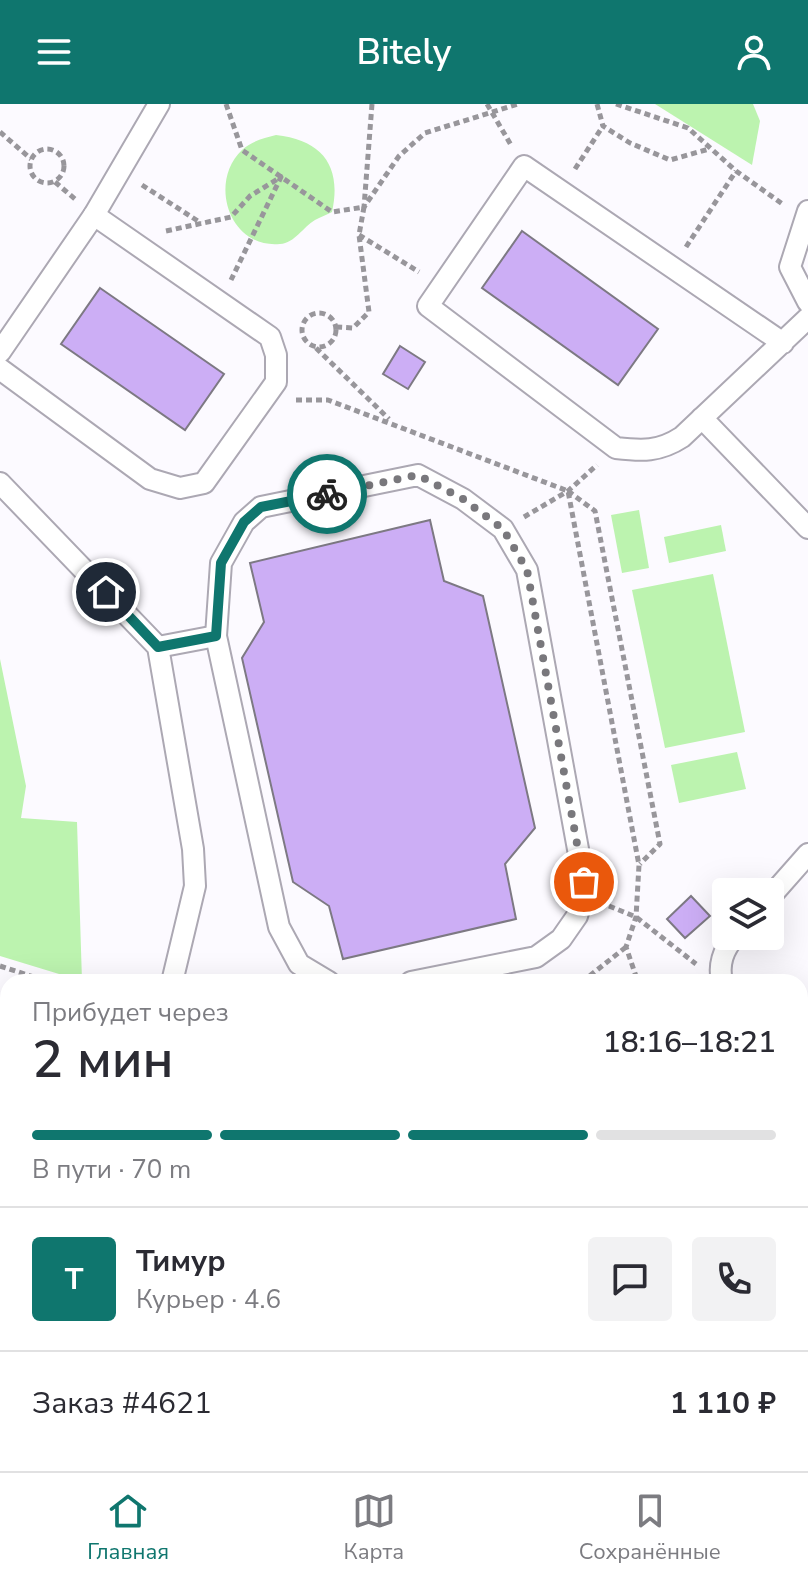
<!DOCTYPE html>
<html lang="ru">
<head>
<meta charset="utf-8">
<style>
	:root { --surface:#fff; --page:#f2f2f3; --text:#2b2b33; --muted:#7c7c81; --line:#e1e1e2; --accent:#0f766e }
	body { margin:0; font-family:"Nunito Sans",sans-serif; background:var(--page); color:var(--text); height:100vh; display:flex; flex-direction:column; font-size:30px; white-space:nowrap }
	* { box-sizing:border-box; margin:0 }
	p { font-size:26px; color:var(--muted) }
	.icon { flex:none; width:44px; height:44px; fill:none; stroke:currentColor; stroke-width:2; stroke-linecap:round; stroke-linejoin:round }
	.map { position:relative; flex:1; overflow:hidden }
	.sheet { position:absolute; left:0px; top:870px; width:808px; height:498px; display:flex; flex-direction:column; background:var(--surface); border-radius:24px 24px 0 0; box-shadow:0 8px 32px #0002 }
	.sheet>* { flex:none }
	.controls { position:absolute; left:712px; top:774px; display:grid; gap:16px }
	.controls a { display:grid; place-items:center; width:72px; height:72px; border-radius:8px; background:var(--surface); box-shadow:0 8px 32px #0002; font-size:40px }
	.pin { position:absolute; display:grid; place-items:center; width:68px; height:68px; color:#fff; margin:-34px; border:4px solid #fff; border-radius:50%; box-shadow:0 2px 8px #0007 }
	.courier { position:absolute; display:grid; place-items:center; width:80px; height:80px; margin:-40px; border:6px solid #0f766e; border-radius:50%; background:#fff; color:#222; box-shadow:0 2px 10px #0007 }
	.summary em { font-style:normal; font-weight:600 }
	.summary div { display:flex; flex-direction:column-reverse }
	.summary { display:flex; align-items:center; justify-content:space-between; height:136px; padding:0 32px }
	h1 { font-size:52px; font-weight:600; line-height:60px }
	.bar { display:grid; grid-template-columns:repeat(4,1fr); gap:12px 8px; align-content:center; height:96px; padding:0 32px }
	.bar i { height:10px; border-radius:6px; background:var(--line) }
	.bar .on { background:var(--accent) }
	.bar p { grid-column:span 4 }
	.line { display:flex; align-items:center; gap:20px; padding:0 32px; border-top:2px solid var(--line) }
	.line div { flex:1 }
	.round { display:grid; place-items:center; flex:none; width:84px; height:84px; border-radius:8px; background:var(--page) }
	header { display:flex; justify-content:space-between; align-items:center; height:104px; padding:0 32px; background:var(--accent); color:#fff; font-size:36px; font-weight:600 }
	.tab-bar { display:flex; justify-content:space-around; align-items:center; height:112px; border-top:2px solid var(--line); background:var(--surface); font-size:22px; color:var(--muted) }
	.tab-bar a { display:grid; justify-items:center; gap:4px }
	.tab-bar .on { color:var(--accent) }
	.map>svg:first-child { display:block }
	.green { fill:#bcf3af }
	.building { fill:#ccaef5; stroke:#7d7983; stroke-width:2 }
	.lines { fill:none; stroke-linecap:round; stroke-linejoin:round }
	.lane-casing { stroke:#aca8b3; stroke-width:24 }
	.path { stroke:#98969b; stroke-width:5; stroke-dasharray:6 4; stroke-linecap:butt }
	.lane { stroke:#fff; stroke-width:20 }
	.done { stroke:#79787c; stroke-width:8; stroke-dasharray:0 14.4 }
	.route { stroke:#0f766e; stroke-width:10 }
</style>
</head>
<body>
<header><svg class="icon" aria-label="menu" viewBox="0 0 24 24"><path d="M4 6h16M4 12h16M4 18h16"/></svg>Bitely<svg class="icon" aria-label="person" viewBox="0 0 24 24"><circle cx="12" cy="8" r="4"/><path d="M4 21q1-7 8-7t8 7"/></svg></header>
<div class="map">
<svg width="808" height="1367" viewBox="0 0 808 1367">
	<rect width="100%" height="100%" fill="#fcfaff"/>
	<!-- green -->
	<g class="green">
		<path d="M655,0h98l7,17 -8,44z"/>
		<path d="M276,31c47,5 66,32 56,77 -5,3 -12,5 -17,8 -12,7 -20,23 -35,24 -51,5 -72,-62 -38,-94 10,-9 22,-12 34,-15z"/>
		<path d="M639,406l10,58 -27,5 -11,-58z"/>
		<path d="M721,421l5,26 -57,12 -5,-26z"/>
		<path d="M713,470l32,158 -80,16 -33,-158z"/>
		<path d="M0,555l26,127 -5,32 56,4 5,159 -82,-25z"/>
		<path d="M737,648l9,37 -67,14 -8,-38z"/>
	</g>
	<!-- building -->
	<g class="building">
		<path d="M522,127l136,98 -40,56 -136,-97z"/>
		<path d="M100,184l124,86 -39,56 -124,-86z"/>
		<path d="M400,242l25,16 -17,27 -25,-15z"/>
		<path d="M430,416l14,61 39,15 52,232 -30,36 11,55 -173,40 -14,-53 -36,-24 -51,-224 22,-36 -14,-59z"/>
		<path d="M691,792l19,20 -25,22 -18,-19z"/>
	</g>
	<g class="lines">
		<defs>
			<g id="lane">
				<path d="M808,107l-18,56 18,35"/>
				<path d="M783,239l-259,-177 -96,140 188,142c26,3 43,4 66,-11l126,-119"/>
				<path d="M0,248l94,-137 65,-111"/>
				<path d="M0,265l150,110 30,9 24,-5 72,-101v-27l-6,-18 -176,-122"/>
				<path d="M702,314l106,110"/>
				<path d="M0,379l158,164 35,202 2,37 -23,96"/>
				<path d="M158,543l58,-11"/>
				<path d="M770,793l38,-43"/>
				<path d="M329,878l-30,-18 -20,-37 -63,-291 5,-73 23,-41 17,-15 157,-32 45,24 40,30 24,41 57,312 -1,14 -6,20 -16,23 -25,18 -125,25"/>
				<path d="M722,878c-4,-18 1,-32 13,-46"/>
				<path d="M800,974l8,31"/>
				<path d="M800,1213l8,-15"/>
				<path d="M235,1360l1,7"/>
			</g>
		</defs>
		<!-- lane casing -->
		<use href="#lane" class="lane-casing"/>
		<!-- path -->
		<g class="path">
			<path d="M226,0l16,46 90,62 32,-5 -5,28 10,77 -16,16 -17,-1"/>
			<path d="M372,0l-8,103 35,-51 26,-23 93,-29"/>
			<path d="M487,0l24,41"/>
			<path d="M597,0l6,22 27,17 40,17 39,-11"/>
			<path d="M616,0l72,24 48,43 48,34"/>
			<path d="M0,28l31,27"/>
			<circle cx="47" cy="62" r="17"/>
			<path d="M575,65l28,-43"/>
			<path d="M55,78l20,17"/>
			<path d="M142,81l59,38"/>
			<path d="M166,127l65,-14 19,-21 31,-19 -50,103"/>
			<path d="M359,131l60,37"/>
			<path d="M686,143l50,-76"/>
			<circle cx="319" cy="226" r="17"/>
			<path d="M316,244l73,71"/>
			<path d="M296,296h32l240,91 71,374 -3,52 -10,30 12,35"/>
			<path d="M568,387l27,20 65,333 -20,20"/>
			<path d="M524,413l44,-26 29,-26"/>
			<path d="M609,802l27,11 60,47"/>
			<path d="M0,862l49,16"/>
			<path d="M582,878l44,-35"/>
		</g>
		<!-- lane -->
		<use href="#lane" class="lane"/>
	</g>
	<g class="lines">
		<!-- done -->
		<path class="done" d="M327,390l91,-19 45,24 40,30 24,41 57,312"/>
		<!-- route -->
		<path class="route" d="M106,488l52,55 58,-11 5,-73 23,-41 17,-15 66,-13"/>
	</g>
</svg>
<div class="controls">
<a><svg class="icon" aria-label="layers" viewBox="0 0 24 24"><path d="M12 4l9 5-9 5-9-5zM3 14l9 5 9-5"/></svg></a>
</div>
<div class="pin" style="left:584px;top:778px;background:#ea580c"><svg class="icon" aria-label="bag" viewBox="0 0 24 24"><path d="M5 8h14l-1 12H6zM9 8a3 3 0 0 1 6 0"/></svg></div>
<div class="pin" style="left:106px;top:488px;background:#1f2937"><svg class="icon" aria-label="home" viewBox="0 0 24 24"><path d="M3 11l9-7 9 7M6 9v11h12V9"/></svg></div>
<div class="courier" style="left:327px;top:390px"><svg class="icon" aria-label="bike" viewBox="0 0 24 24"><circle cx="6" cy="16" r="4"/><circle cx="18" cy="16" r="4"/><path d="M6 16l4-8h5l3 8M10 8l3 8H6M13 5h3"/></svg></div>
<section class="sheet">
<div class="summary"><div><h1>2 мин</h1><p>Прибудет через</p></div><em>18:16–18:21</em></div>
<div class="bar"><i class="on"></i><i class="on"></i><i class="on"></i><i></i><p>В пути · 70 m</p></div>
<div class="line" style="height:144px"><b class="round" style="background:var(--accent);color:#fff">Т</b><div><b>Тимур</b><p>Курьер · 4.6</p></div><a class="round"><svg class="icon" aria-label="chat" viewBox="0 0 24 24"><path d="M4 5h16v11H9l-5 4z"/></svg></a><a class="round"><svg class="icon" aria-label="phone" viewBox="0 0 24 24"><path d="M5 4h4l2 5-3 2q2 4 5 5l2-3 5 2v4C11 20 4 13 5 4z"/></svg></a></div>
<div class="line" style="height:104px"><div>Заказ #4621</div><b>1 110 ₽</b></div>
</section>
</div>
<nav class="tab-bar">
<a class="on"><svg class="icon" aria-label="home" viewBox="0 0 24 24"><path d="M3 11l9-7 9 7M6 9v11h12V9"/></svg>Главная</a>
<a><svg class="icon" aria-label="map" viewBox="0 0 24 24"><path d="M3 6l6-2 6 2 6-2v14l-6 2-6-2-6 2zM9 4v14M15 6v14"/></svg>Карта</a>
<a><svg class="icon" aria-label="saved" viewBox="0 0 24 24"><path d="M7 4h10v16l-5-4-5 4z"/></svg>Сохранённые</a>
</nav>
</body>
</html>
